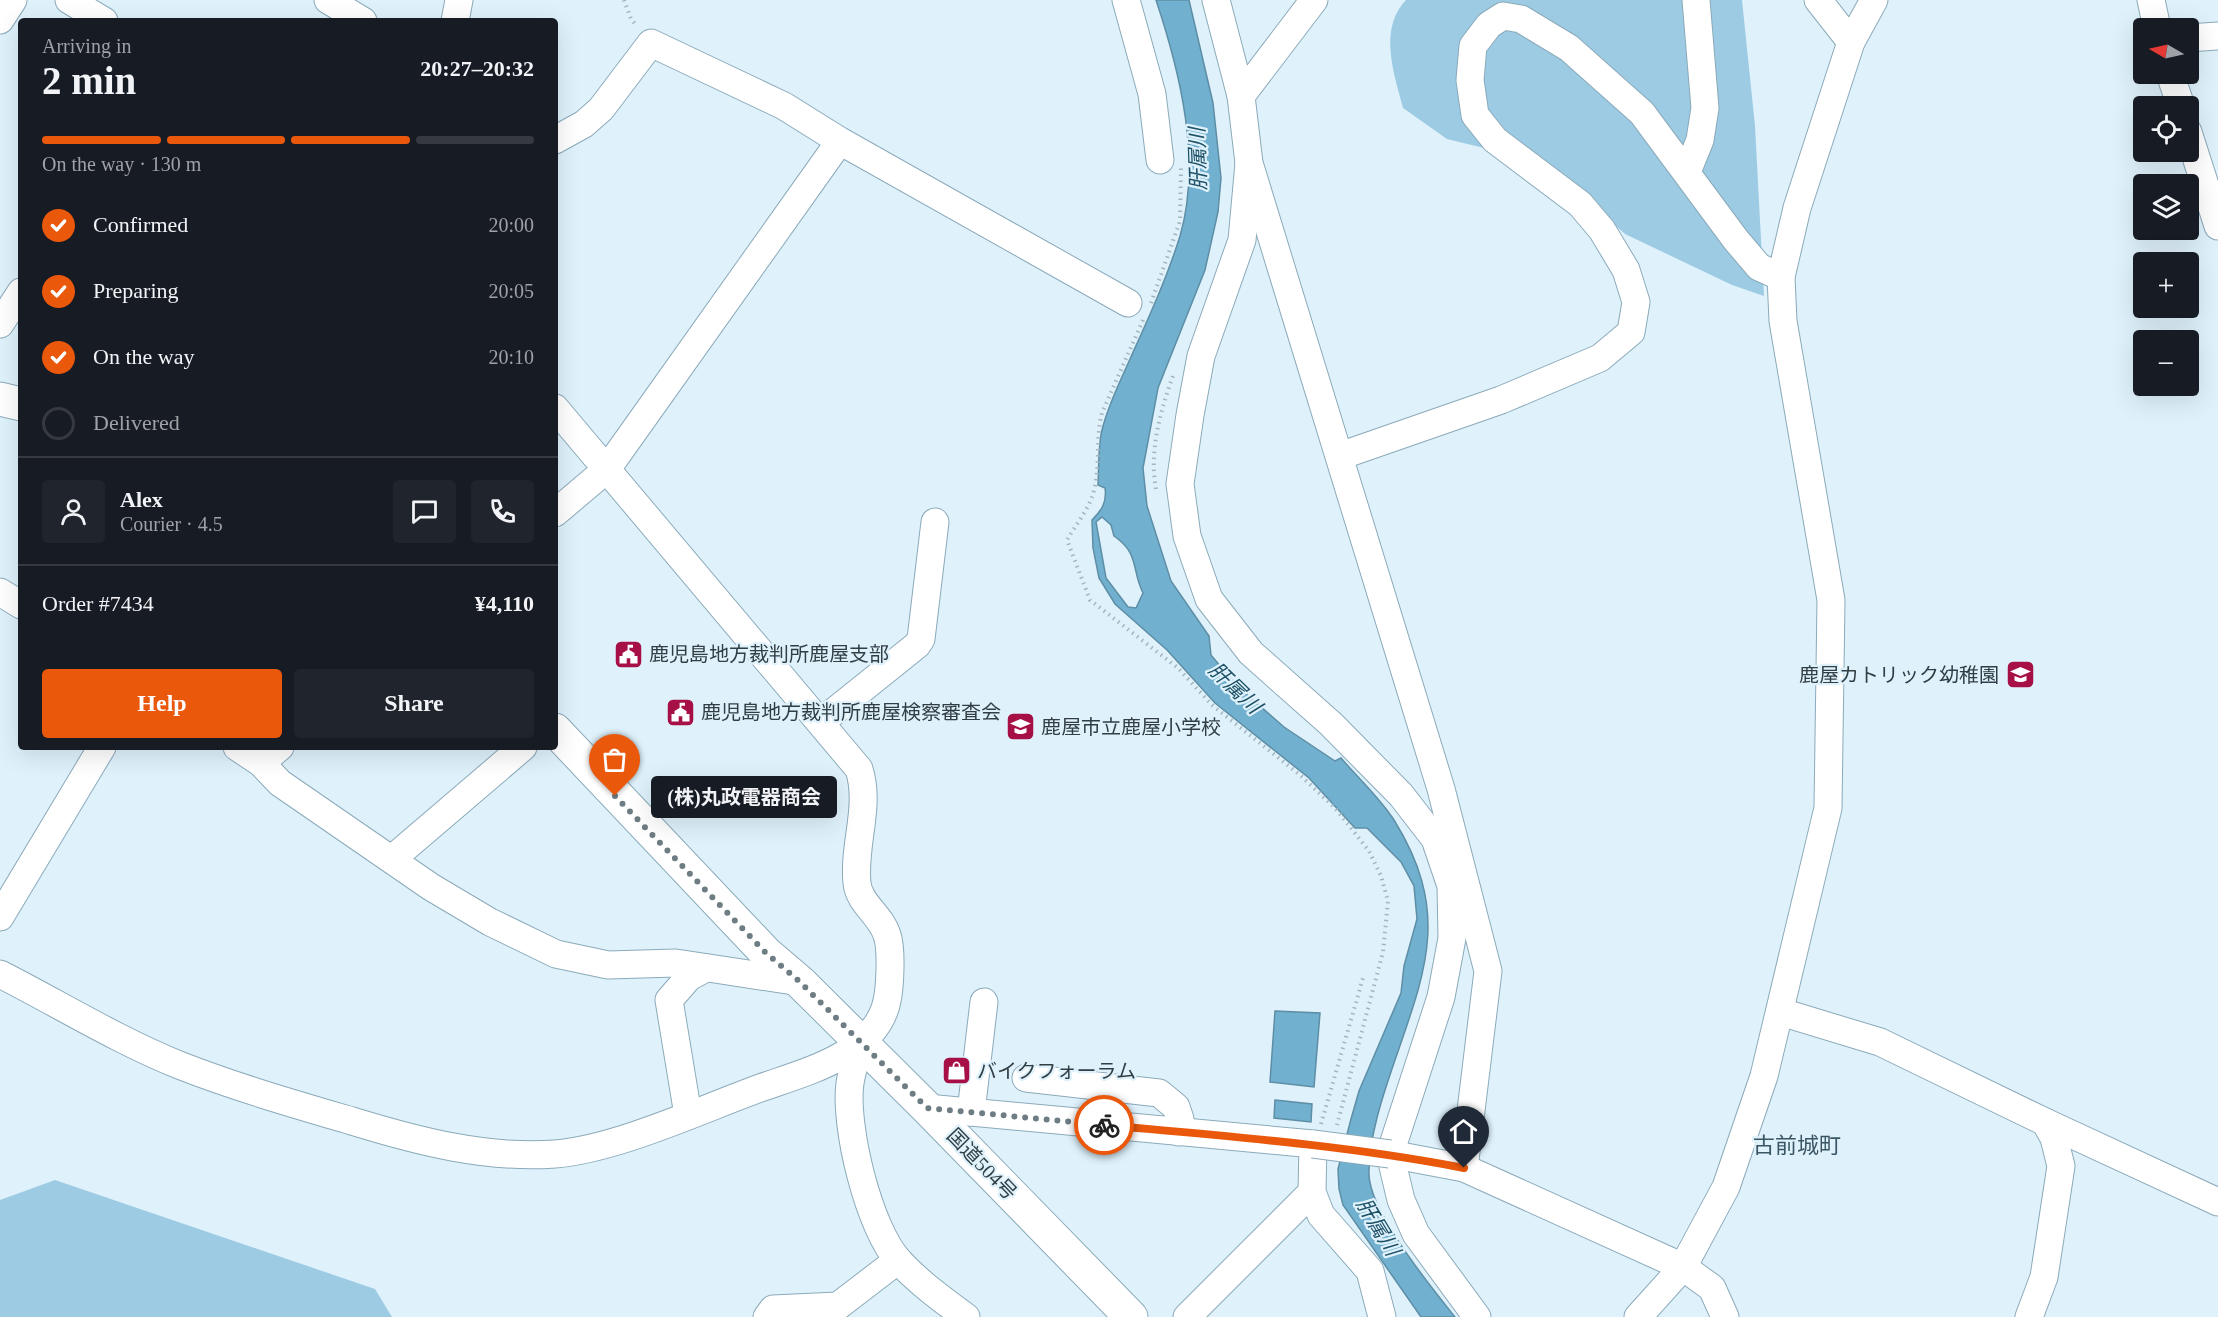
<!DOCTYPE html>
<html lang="en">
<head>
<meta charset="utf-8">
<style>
	:root { --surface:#171b24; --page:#20242c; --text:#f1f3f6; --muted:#9ea1a6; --line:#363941; --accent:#ea580c }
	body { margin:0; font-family:"Times New Roman","Noto Sans JP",serif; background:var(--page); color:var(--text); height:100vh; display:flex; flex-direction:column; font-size:22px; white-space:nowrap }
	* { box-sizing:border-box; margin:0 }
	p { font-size:20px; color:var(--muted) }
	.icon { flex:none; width:33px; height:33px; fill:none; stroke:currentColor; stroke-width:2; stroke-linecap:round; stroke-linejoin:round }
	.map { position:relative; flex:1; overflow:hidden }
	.panel { position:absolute; left:18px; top:18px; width:540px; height:732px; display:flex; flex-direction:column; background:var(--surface); border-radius:6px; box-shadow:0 6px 24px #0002 }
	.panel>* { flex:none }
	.needle { width:39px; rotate:279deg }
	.tools { position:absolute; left:2133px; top:18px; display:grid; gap:12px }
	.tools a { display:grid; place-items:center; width:66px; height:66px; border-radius:6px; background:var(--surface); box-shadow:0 6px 24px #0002; font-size:30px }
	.pin { position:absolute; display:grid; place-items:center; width:51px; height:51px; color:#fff; margin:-62px -26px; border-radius:50% 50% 50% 0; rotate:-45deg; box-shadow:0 0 6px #0007 }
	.pin .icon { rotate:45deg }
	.courier { position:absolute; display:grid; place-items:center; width:60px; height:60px; margin:-30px; border:4px solid #ea580c; border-radius:50%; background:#fff; color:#222; box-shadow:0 2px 8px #0007 }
	.bubble { position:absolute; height:42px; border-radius:6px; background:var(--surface); box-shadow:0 6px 24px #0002; font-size:20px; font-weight:700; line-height:42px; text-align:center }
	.overview em { font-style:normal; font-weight:700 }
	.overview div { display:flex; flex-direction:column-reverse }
	.overview { display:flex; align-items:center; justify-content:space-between; height:102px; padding:0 24px }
	h1 { font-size:39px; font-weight:700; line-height:45px }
	.bar { display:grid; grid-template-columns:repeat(4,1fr); gap:9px 6px; align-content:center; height:72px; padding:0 24px }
	.bar i { height:8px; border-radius:4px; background:var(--line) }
	.bar .on { background:var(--accent) }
	.bar p { grid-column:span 4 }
	.line { display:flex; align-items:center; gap:15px; padding:0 24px; border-top:2px solid var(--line) }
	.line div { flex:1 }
	.round { display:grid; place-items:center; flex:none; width:63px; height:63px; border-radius:6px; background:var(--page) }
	ol { padding:0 24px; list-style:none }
	li { display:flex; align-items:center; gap:18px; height:66px }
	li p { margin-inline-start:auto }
	li .icon { padding:6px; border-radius:50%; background:var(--accent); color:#fff; stroke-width:4 }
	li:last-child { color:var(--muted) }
	li i { width:33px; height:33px; border:3px solid var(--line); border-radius:50% }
	.cta { display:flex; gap:12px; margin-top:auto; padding:12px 24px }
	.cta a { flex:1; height:69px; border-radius:6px; background:var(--accent); color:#fff; font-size:24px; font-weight:700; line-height:69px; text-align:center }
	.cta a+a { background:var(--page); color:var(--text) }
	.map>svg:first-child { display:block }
	.green { fill:#9dcbe3 }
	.water { fill:#72b0cf; stroke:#5e8ea5; stroke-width:1.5; fill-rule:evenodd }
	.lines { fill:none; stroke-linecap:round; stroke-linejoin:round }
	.minor-casing { stroke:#8baaba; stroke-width:29 }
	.highway-casing { stroke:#8baaba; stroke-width:35 }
	.path { stroke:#a4b5be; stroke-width:4; stroke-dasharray:1.5 4.5; stroke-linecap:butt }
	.minor { stroke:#fff; stroke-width:27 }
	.highway { stroke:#fff; stroke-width:33 }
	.minor-bridge-casing { stroke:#8baaba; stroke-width:29; stroke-linecap:butt }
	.minor-bridge { stroke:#fff; stroke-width:27 }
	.done { stroke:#6e7d84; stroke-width:6; stroke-dasharray:0 10.8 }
	.route { stroke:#ea580c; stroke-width:8 }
	.labels { text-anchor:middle; stroke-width:4.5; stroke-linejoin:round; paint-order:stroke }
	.poi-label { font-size:20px; fill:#313e44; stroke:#dff2fc; text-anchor:start }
	.street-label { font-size:20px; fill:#313e44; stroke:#dff2fc }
	.water-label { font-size:21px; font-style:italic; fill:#1f5167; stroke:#dff2fc }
	.quarter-label { font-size:22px; fill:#3a5664; stroke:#dff2fc }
</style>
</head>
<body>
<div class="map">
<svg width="2218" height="1317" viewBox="0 0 2218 1317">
	<rect width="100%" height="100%" fill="#dff2fc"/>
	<!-- green -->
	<g class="green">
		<path d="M1406,0h336l13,126 9,170 -32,-11 -107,-51 -80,-71 -98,-24 -44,-31c-9,-34 -25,-79 3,-108z"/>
		<path d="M55,1180l320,109 17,28h-392v-117z"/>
	</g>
	<!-- water -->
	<g class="water">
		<path d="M1156,0h33l24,103 8,75 -3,34 -13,58 -47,118 -15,80 4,38 24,75 38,55 2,19 24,29 49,43 51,34 6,-3c17,20 39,40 53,62 57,92 32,150 0,243 -11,32 -26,77 -25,111 0,37 62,113 86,143h-34l-78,-112 -4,-16 -1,-20 13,-50 8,-28 42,-98 3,-27 13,-47 -3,-33 -13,-24 -34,-34h-12l-46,-50 -94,-75 -48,-53 -52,-46 -16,-26 -6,-30 -1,-28c10,-10 15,-18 13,-32l-7,-3c1,-18 0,-38 4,-55 6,-25 18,-48 28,-71 18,-40 37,-81 50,-123 22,-75 0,-164 -24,-236zM1102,517l9,8 3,11c26,18 17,33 29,57l-7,15 -8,-1 -22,-29 -10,-56z"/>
		<path d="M1275,1011l45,2 -6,74 -44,-5z"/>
		<path d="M1275,1100l37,4 -1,18 -37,-4z"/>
	</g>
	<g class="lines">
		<defs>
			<g id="minor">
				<path d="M69,0l35,21"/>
				<path d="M328,0l35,21"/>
				<path d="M1126,0l26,94 8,66"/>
				<path d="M1216,0l25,96 8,67 192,626 47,182 -24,197"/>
				<path d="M1818,0l33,42"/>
				<path d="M2151,0l6,28"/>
				<path d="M0,20l13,-20"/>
				<path d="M455,21l4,-21"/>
				<path d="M2188,38l30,-2"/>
				<path d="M2170,74l11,32"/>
				<path d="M1241,96l73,-96"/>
				<path d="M2188,132l30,94"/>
				<path d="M555,140l29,-16 17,-15 50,-66 133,63 56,35 288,162"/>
				<path d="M1249,163l-7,77 -41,116 -11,59 -10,69 7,52 22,63 42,54 80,71 70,71 34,44 16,47 1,52 -11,59 -51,157 11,46 15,34 61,83"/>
				<path d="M1687,172l13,-32 5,-32 -9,-108"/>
				<path d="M0,324l21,-32"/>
				<path d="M1340,456l161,-56 99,-42 31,-26 5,-30 -10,-32 -24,-40 -22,-26 -85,-64 -20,-25 -5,-35 3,-34 16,-21 14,-9 18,3 48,29 73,65 94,127 23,27 22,10"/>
				<path d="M555,513l52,-44 233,-328"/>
				<path d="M0,592l21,13"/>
				<path d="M821,722l96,-77 4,-6 14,-117"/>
				<path d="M237,747l24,16 19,20 151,104 59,35 66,32 52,11 68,-2 124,19"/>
				<path d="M261,763l19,-16"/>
				<path d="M392,859l131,-112"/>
				<path d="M0,917l102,-170"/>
				<path d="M0,974c59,30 117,66 179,91 56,22 115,39 173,56 65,20 134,38 203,33 62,-5 147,-45 208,-67 43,-15 113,-33 124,-86 3,-14 5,-52 0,-66 -6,-20 -28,-31 -30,-52 -4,-39 14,-76 2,-114l-304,-361"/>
				<path d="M1781,1012l99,30 165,80 173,80"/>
				<path d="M860,1043c-3,13 -8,27 -10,40 -6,43 19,146 49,178 19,21 45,40 67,56"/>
				<path d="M1026,1078l133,15 17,14 4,12 -1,13"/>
				<path d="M927,1108l386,36 -1,48 9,23 49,56 12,46"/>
				<path d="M971,1112l13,-110"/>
				<path d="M688,1115l-19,-115 20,-23 17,-9"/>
				<path d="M1390,1154l74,14 219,99 29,21 13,29"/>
				<path d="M767,1317l6,-8 65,-3 60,-46"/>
				<path d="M1187,1317l125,-125"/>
				<path d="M1638,1317l45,-50 43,-80 38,-111 64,-268 3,-208 -48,-279 -2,-44 16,-69 54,-166 23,-42"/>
				<path d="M2029,1317l15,-40 17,-111 -7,-28 -9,-16"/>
			</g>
			<g id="highway">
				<path d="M0,399l21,5"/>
				<path d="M555,730l211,223 34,29 127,126 204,209"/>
			</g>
		</defs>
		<!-- minor casing -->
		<use href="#minor" class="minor-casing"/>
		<!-- highway casing -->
		<use href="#highway" class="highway-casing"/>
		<!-- path -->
		<g class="path">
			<path d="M624,0l7,19 6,7"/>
			<path d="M1151,303l29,-82 1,-53"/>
			<path d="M1143,320l-41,93c-7,26 -1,55 -9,81 -5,16 -18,32 -26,46l23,60 88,68 34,37 88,70 36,34 33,42 12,25 7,25 -5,51 -46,173"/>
			<path d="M1156,489c-7,-38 4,-77 17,-113"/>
			<path d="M1321,1124l42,-146"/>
		</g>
		<!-- minor -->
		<use href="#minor" class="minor"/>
		<!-- highway -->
		<use href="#highway" class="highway"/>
		<defs>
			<path id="minor-bridge" d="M1313,1144l77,10"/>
		</defs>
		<!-- minor-bridge casing -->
		<use href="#minor-bridge" class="minor-bridge-casing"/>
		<!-- minor-bridge -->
		<use href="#minor-bridge" class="minor-bridge"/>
	</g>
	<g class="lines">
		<!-- done -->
		<path class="done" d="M615,796l151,157 34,29 127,126 177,17"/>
		<!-- route -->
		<path class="route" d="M1104,1125c121,11 241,20 360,43"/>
	</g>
	<!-- icons -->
	<defs>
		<symbol id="civic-square" viewBox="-11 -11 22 22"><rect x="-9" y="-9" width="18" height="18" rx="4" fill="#a61047" stroke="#dff2fc"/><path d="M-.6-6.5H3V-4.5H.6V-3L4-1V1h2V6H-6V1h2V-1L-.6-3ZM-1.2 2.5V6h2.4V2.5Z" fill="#fff"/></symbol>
		<symbol id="school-square" viewBox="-11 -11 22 22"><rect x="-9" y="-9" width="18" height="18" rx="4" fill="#a61047" stroke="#dff2fc"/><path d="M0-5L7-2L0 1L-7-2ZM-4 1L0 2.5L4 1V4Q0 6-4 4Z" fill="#fff"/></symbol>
		<symbol id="shop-square" viewBox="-11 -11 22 22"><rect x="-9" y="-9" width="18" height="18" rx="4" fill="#a61047" stroke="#dff2fc"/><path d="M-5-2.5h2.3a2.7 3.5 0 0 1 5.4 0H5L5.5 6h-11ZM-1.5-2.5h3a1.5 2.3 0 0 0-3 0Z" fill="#fff"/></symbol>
	</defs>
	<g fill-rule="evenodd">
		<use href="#civic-square" x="612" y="638" width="33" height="33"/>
		<use href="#school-square" x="2004" y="658" width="33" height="33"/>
		<use href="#civic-square" x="664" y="696" width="33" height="33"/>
		<use href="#school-square" x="1004" y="710" width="33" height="33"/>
		<use href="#shop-square" x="940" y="1054" width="33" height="33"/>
	</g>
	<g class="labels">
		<!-- poi labels -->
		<g class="poi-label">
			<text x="649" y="661">鹿児島地方裁判所鹿屋支部</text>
			<text x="1999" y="682" text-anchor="end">鹿屋カトリック幼稚園</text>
			<text x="701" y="719">鹿児島地方裁判所鹿屋検察審査会</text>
			<text x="1041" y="734">鹿屋市立鹿屋小学校</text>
			<text x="977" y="1078">バイクフォーラム</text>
		</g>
		<!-- street labels -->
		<g class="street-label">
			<text transform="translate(982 1164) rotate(46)" y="7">国道504号</text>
		</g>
		<!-- water labels -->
		<g class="water-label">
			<text transform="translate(1198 159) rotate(-92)" y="7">肝属川</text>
			<text transform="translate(1235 688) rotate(44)" y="7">肝属川</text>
			<text transform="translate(1378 1227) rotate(59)" y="7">肝属川</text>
		</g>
		<!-- quarter labels -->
		<g class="quarter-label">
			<text x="1797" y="1153">古前城町</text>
		</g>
	</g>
</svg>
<div class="tools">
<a><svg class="needle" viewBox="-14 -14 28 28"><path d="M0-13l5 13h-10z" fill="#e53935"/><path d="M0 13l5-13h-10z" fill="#9ea1a6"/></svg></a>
<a><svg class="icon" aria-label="locate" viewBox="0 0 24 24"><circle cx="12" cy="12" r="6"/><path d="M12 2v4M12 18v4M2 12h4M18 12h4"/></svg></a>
<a><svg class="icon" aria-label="layers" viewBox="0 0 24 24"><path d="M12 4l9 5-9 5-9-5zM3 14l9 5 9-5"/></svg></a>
<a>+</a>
<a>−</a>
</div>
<div class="pin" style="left:615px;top:796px;background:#ea580c"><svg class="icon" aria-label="bag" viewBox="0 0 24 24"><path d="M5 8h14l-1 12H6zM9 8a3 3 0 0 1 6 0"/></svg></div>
<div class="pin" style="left:1464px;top:1168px;background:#1f2937"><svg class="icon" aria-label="home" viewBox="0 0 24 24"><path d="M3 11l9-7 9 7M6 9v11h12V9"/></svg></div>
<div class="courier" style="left:1104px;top:1125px"><svg class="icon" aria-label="bike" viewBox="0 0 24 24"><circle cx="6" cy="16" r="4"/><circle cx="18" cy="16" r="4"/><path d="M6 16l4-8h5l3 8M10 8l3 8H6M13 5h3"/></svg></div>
<div class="bubble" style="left:651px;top:776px;width:186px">(株)丸政電器商会</div>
<section class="panel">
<div class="overview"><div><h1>2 min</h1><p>Arriving in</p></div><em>20:27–20:32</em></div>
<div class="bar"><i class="on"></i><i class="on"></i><i class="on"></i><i></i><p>On the way · 130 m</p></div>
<ol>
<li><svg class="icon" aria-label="check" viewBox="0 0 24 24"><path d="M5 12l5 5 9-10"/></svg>Confirmed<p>20:00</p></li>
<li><svg class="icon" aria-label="check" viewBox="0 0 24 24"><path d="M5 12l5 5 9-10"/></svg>Preparing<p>20:05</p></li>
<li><svg class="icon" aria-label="check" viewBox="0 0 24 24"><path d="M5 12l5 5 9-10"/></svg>On the way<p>20:10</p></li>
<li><i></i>Delivered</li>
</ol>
<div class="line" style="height:108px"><a class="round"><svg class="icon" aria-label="person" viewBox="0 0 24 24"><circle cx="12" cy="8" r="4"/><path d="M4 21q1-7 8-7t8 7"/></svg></a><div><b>Alex</b><p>Courier · 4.5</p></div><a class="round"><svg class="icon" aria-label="chat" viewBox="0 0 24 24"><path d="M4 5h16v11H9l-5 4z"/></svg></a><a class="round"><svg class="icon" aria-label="phone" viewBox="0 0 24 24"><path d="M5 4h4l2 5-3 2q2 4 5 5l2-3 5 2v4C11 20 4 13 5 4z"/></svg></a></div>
<div class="line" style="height:78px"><div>Order #7434</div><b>¥4,110</b></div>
<div class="cta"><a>Help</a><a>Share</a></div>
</section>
</div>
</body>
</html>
